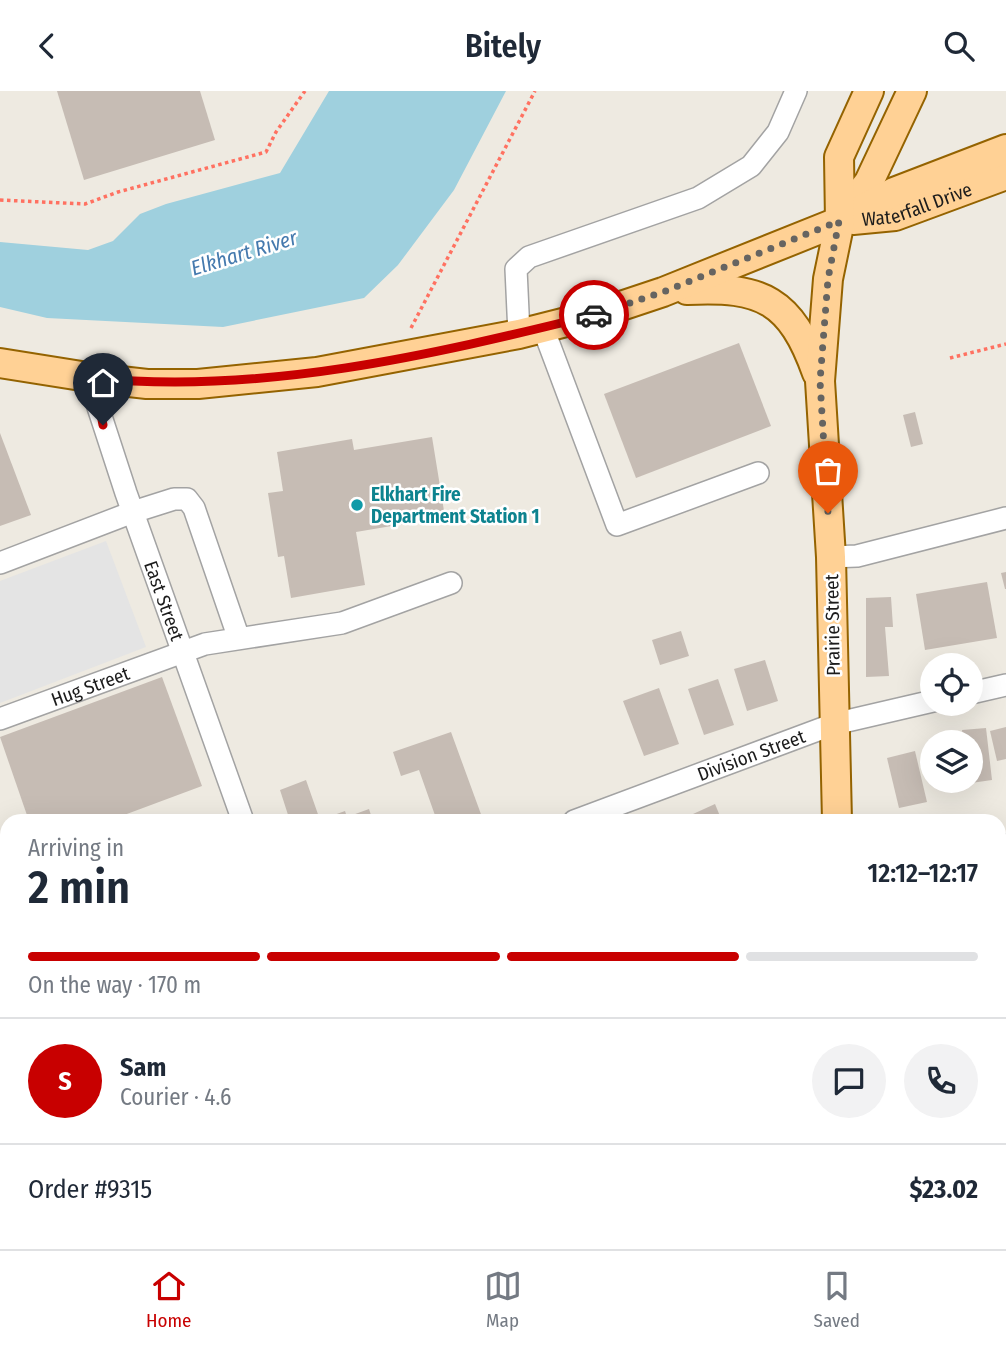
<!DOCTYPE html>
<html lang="en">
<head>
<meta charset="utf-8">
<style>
	:root { --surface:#fff; --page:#f2f2f3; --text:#1f2937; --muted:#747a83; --line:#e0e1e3; --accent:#c80000 }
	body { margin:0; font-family:"Fira Sans Condensed",sans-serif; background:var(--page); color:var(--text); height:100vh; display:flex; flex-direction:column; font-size:26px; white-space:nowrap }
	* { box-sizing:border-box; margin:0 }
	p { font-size:23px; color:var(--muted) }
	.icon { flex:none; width:38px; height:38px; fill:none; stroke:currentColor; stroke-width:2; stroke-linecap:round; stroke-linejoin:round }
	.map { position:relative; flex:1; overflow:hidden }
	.panel { position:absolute; left:0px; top:723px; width:1006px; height:436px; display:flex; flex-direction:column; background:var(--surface); border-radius:21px 21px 0 0; box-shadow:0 7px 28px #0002 }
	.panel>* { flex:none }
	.fabs { position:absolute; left:920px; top:562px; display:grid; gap:14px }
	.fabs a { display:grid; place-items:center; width:63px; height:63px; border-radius:50%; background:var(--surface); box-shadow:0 7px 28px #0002; font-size:35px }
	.pin { position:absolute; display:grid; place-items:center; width:60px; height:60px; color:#fff; margin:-72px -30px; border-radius:50% 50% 50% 0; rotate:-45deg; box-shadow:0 0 7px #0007 }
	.pin .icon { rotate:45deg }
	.courier { position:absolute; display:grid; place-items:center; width:70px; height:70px; margin:-35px; border:5px solid #c80000; border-radius:50%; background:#fff; color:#222; box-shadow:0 2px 9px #0007 }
	.summary em { font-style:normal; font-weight:600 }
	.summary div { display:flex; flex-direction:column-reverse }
	.summary { display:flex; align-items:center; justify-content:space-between; height:119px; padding:0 28px }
	h1 { font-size:46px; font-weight:600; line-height:52px }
	.bar { display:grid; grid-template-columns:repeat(4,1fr); gap:10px 7px; align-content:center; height:84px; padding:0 28px }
	.bar i { height:9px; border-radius:5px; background:var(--line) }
	.bar .current { background:var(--accent) }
	.bar p { grid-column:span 4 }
	.line { display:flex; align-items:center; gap:18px; padding:0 28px; border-top:2px solid var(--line) }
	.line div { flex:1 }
	.round { display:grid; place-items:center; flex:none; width:74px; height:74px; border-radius:37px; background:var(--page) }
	header { display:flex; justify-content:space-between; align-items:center; height:91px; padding:0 28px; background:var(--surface); font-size:32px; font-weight:600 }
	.menu { display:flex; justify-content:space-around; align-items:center; height:98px; border-top:2px solid var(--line); background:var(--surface); font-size:19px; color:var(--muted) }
	.menu a { display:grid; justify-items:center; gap:4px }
	.menu .current { color:var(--accent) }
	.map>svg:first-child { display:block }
	.park { fill:#bbfbc0 }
	.parking { fill:#e4e4e4 }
	.water { fill:#9fd0de }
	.building { fill:#c6bcb4 }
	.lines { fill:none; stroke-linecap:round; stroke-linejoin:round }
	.minor-casing { stroke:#a3a3a3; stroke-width:24 }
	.major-casing { stroke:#946300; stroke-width:32 }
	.path { stroke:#ff7161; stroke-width:3.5; stroke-dasharray:3.5 3.5; stroke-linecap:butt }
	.minor { stroke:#fff; stroke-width:21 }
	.major { stroke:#ffd195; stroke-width:28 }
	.done { stroke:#666461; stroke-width:7; stroke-dasharray:0 12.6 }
	.route { stroke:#c80000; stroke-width:9 }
	.culture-dot { fill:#0f9aa8; stroke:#fff; stroke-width:2.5 }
	.labels { text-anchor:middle; stroke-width:5; stroke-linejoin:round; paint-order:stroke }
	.street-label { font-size:19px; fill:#1c1c1c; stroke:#fff }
	.culture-label { font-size:19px; font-weight:bold; fill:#0d838f; stroke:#fff; text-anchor:start }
	.water-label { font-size:21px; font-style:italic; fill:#457aae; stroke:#fff }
</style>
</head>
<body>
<header><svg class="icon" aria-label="back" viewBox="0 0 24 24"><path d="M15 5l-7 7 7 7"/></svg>Bitely<svg class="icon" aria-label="search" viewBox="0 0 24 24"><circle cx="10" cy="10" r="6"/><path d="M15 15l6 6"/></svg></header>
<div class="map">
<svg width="1006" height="1158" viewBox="0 0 1006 1158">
	<rect width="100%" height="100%" fill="#eeeae1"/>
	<!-- park -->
	<path class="park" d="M0,874l7,18v17l-7,3z"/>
	<!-- parking -->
	<path class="parking" d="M106,450l40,106 -146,56v-122z"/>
	<!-- water -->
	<path class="water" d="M329,0h177l-52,99 -56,75 -34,33 -141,29 -176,-9 -47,-11v-65l88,8 25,-9 27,-27 26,-10 114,-31z"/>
	<!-- building -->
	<g class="building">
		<path d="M57,0h143l15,49 -131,40z"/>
		<path d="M739,252l32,83 -135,52 -32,-84z"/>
		<path d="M915,321l8,32 -12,3 -8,-32z"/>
		<path d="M0,342l31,82 -31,11z"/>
		<path d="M432,346l13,80 -89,15 9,53 -74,13 -7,-42 -6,1 -10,-64 15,-2 -6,-39 75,-13 2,11z"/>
		<path d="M1006,481v17h-1l-4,-16z"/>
		<path d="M987,491l10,56 -72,12 -9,-56z"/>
		<path d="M891,506l2,30h-8l4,49 -23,1v-79z"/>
		<path d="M681,540l8,25 -29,9 -8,-25z"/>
		<path d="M765,569l13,41 -31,10 -13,-42z"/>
		<path d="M162,586l40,109 -94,35h-79l-29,-84z"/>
		<path d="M718,588l16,46 -30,10 -16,-46z"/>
		<path d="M659,597l20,56 -35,12 -21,-55z"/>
		<path d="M1006,636v32l-9,2 -7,-30z"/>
		<path d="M986,637l6,52 -21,3v-41h-7l-2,-12z"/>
		<path d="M451,641l31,85 -10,4h-35l-18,-51 -18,6 -8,-24z"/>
		<path d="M915,660l12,51 -28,6 -12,-50z"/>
		<path d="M306,689l14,40 25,-9 2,6 22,-8 4,12h-83l-10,-31z"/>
		<path d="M715,713l7,17h-26l-3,-7z"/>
		<path d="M1006,839v33h-1l-6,-31z"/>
		<path d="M999,974l7,29v22l-7,1z"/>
		<path d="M0,1002l5,16 -4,4 6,17v34l-7,2z"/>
		<path d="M429,1152l2,6h-18z"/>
		<path d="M451,1152h36l2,6h-37z"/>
		<path d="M512,1152h26l2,6h-25z"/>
		<path d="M592,1152h24l2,6h-25z"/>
	</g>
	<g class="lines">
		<defs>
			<g id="minor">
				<path d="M543,237l74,197 141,-52"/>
				<path d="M519,243l-3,-65 13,-12 169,-59 53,-32 27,-34 18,-41"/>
				<path id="s1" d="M94,287l3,26 29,89 117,328"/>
				<path d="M831,466l26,-1 149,-38"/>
				<path d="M0,472l133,-51 41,-13h13l7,9 44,128"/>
				<path d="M971,602l35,-8"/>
				<path id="s2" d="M0,628l205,-75 137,-21 109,-40"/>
				<path id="s3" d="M574,730l260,-97 99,-23"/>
				<path d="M999,756l7,-2"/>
				<path d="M999,921l7,-2"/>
				<path d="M0,939l7,-2"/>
				<path d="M999,1093l7,-1"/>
				<path d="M0,1106l7,-3"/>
				<path d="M187,1152l2,6"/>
				<path d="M308,1158l18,-6"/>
			</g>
			<g id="major">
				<path d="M845,122l24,-31 43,-91"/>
				<path id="s4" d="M853,129l42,-4 111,-41"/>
				<path d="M687,199c75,-4 104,10 130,83"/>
				<path d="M0,272l94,15 53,6h51l119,-12 202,-38 75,-19 69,-23 177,-71 54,-29 112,-43"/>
				<path d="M837,730l-6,-264 -11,-176 8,-102 12,-58 -1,-64 30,-66"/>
				<path d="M849,1152v6"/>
			</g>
		</defs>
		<!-- minor casing -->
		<use href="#minor" class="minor-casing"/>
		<!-- major casing -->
		<use href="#major" class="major-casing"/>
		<!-- path -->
		<g class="path">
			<path d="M0,109l85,4 33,-12 148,-40 10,-20 29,-41"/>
			<path d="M411,237l124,-237"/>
			<path d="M950,267l56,-14"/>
		</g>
		<!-- minor -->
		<use href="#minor" class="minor"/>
		<!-- major -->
		<use href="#major" class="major"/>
	</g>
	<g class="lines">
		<!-- done -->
		<path class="done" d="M594,224l69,-23 176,-71 -11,58 -8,102 8,132"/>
		<!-- route -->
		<path class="route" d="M103,334l-9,-47c168,17 337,-23 500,-63"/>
	</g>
	<!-- markers -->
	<circle class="culture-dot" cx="357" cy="414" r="7"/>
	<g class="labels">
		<!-- street labels -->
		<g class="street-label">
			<text dy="7" stroke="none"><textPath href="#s4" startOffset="66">Waterfall Drive</textPath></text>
			<text dy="7" stroke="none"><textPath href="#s1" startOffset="234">East Street</textPath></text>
			<text transform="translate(832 534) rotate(-91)" y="7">Prairie Street</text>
			<text dy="7" stroke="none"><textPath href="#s2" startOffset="96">Hug Street</textPath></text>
			<text dy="7" stroke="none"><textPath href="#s3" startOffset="189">Division Street</textPath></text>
		</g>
		<!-- culture labels -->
		<g class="culture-label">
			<text x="371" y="410">Elkhart Fire<tspan x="371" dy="22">Department Station 1</tspan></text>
		</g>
		<!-- water labels -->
		<g class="water-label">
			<text transform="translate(244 162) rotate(-17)" y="7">Elkhart River</text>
		</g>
	</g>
</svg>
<div class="fabs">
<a><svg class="icon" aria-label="locate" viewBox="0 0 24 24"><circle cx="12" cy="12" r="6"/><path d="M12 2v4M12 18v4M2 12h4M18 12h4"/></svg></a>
<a><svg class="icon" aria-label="layers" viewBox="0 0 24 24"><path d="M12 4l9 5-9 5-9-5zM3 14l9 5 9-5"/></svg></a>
</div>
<div class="pin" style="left:828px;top:422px;background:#ea580c"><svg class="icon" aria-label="bag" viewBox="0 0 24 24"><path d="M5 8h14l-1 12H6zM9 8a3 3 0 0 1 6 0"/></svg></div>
<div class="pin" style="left:103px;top:334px;background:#1f2937"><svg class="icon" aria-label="home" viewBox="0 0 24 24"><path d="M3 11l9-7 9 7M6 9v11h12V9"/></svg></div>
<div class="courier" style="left:594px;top:224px"><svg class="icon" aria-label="car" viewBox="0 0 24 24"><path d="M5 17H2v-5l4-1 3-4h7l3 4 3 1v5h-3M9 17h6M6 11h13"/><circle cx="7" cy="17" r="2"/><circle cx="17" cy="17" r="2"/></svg></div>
<section class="panel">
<div class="summary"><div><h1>2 min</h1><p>Arriving in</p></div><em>12:12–12:17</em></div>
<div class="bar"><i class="current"></i><i class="current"></i><i class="current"></i><i></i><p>On the way · 170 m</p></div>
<div class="line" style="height:126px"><b class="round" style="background:var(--accent);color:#fff">S</b><div><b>Sam</b><p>Courier · 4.6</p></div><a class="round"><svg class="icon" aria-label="chat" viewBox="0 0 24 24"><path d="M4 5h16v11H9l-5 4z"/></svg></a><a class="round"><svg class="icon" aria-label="phone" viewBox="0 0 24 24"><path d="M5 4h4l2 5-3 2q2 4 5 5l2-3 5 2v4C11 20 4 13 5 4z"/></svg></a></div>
<div class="line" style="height:91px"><div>Order #9315</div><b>$23.02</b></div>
</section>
</div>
<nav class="menu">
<a class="current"><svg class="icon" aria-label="home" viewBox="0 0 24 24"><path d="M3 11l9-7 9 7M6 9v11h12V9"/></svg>Home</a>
<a><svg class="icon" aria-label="map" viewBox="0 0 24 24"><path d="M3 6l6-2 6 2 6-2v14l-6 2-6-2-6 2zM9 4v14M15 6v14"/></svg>Map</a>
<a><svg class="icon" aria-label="saved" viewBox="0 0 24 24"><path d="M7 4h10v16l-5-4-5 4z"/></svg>Saved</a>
</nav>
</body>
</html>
